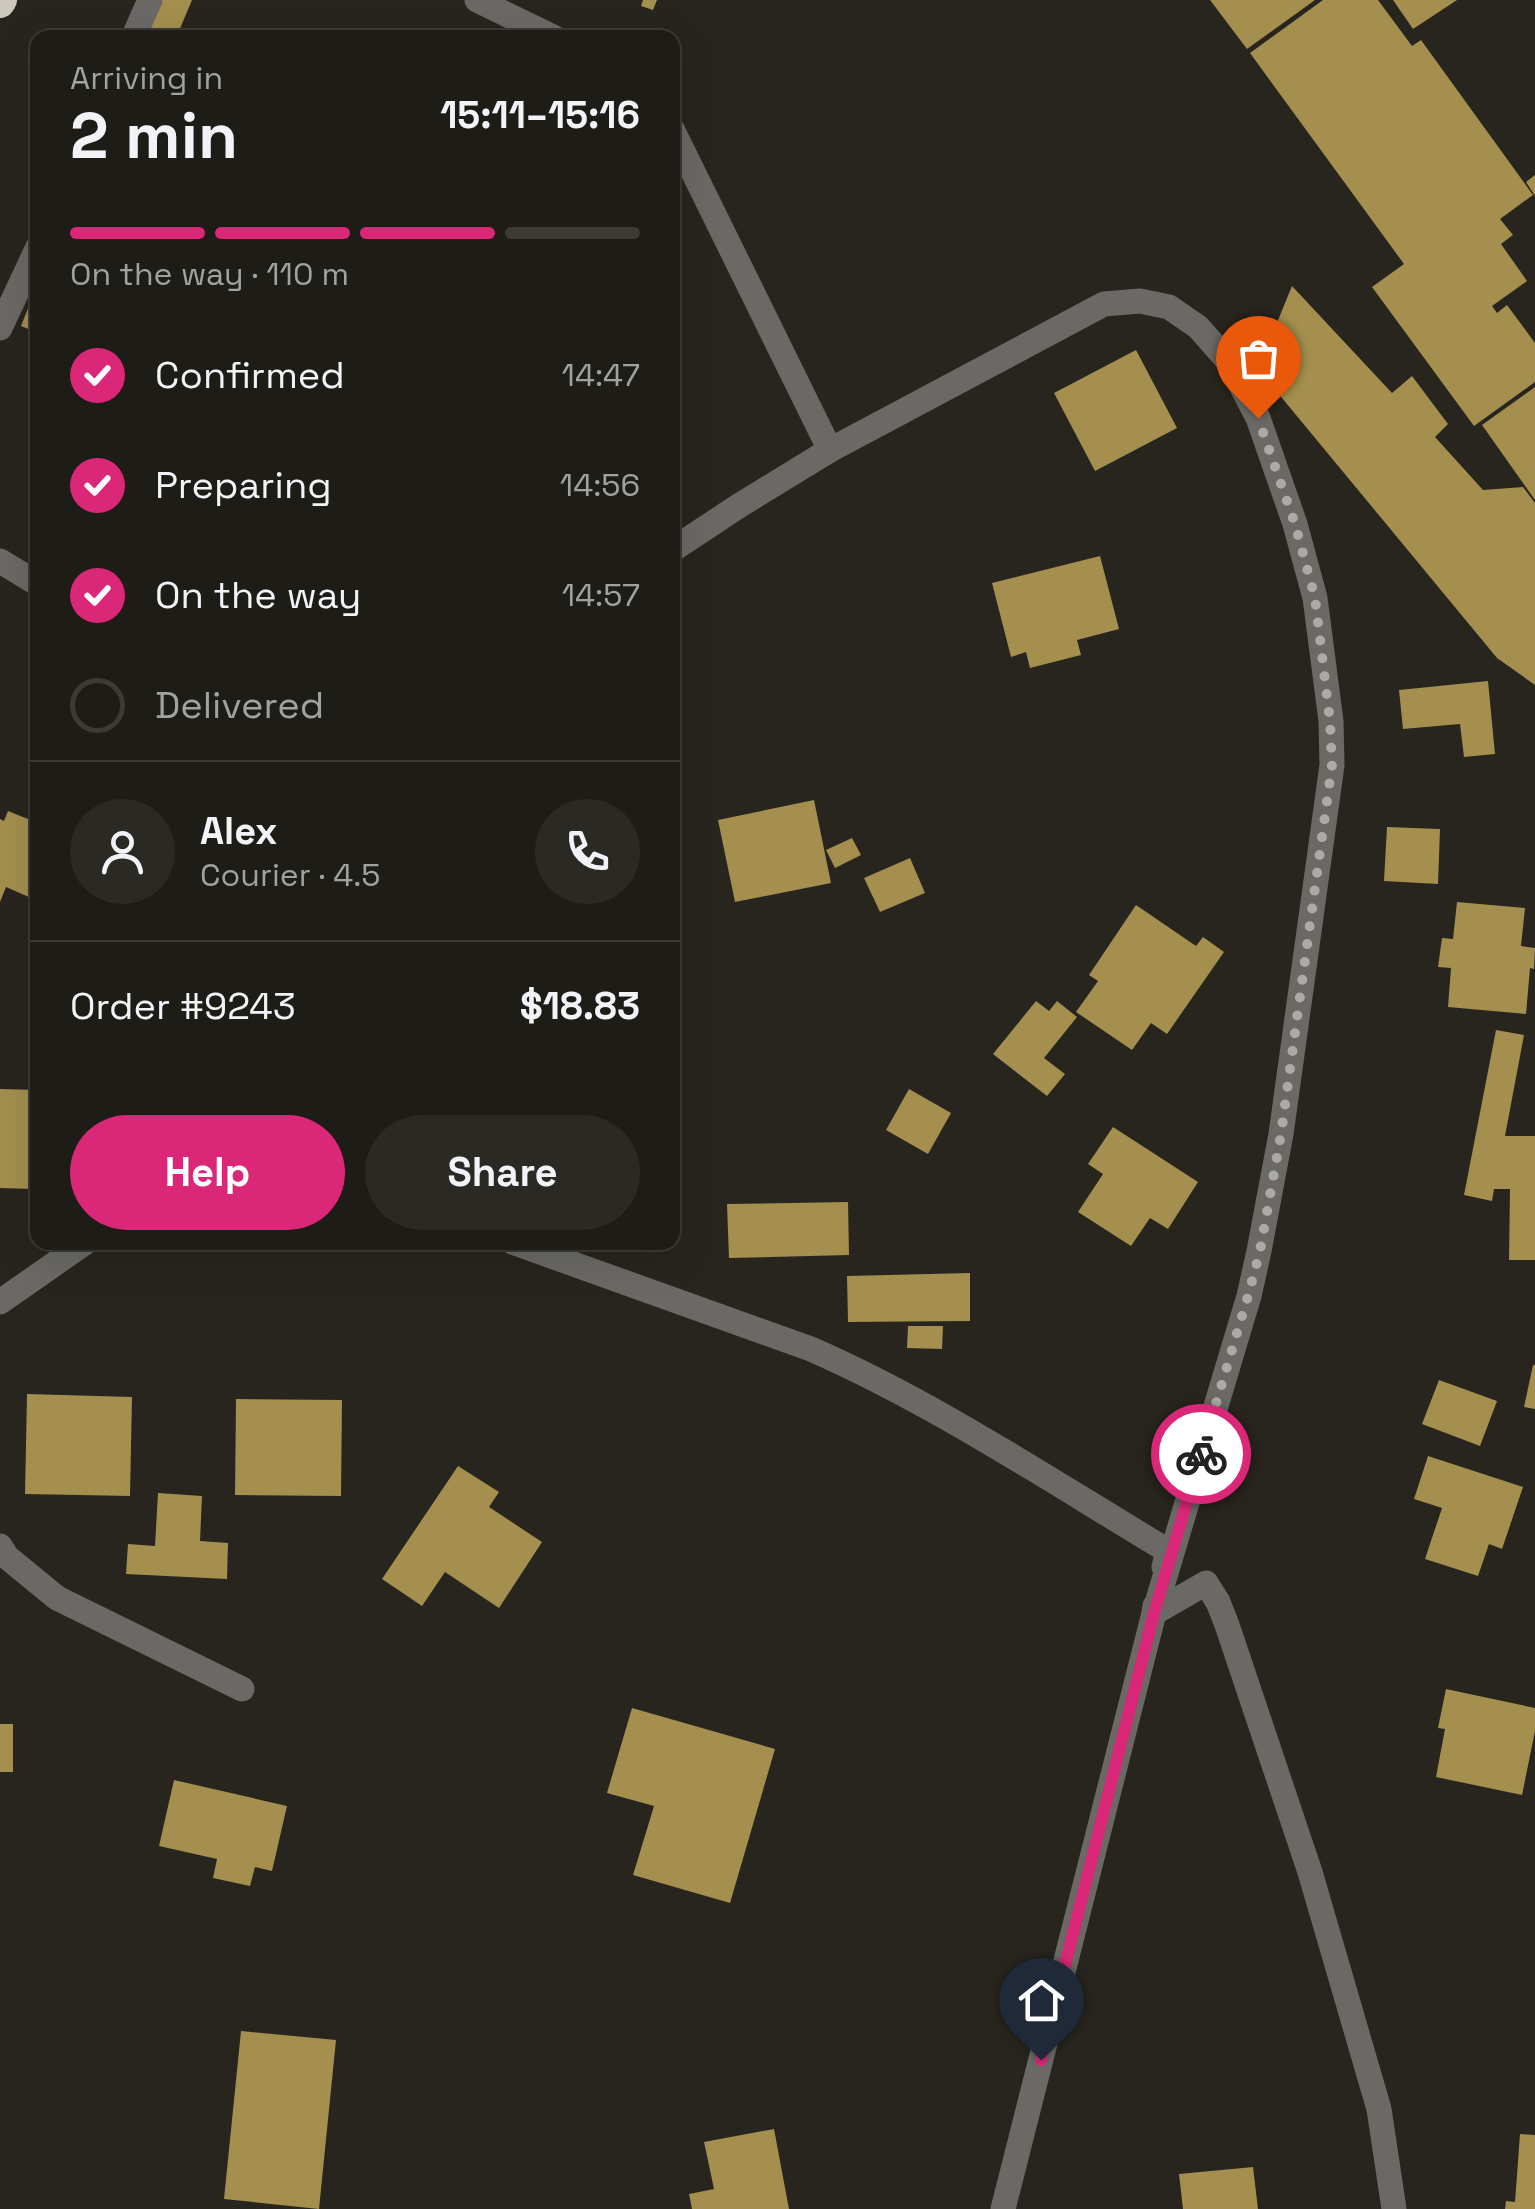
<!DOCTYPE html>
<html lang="en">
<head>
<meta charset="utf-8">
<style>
	:root { --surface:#1d1c16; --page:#2a2923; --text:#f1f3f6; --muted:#a0a1a1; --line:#3b3a35; --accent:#db2777 }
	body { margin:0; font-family:"Space Grotesk",sans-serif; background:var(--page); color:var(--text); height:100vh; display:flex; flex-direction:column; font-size:38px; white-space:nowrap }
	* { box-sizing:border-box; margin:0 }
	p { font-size:32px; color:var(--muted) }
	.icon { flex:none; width:55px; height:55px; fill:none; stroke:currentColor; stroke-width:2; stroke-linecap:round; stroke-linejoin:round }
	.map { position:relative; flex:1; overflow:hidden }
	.sheet { position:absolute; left:30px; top:30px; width:650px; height:1220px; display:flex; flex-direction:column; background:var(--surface); border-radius:20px; box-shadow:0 10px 40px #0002,0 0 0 2px var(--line) }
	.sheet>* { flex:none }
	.pin { position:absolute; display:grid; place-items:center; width:85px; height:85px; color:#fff; margin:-102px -42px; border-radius:50% 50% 50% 0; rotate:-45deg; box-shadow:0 0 10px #0007 }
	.pin .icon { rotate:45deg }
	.courier { position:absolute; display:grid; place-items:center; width:100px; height:100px; margin:-50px; border:8px solid #db2777; border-radius:50%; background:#fff; color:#222; box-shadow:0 2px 12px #0007 }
	.summary em { font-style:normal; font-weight:700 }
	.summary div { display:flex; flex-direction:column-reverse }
	.summary { display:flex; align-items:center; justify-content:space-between; height:170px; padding:0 40px }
	h1 { font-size:65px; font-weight:700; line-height:75px }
	.bar { display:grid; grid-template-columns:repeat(4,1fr); gap:15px 10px; align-content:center; height:120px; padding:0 40px }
	.bar i { height:12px; border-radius:8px; background:var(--line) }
	.bar .on { background:var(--accent) }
	.bar p { grid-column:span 4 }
	.line { display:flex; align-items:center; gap:25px; padding:0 40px; border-top:2px solid var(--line) }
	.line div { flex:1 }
	.round { display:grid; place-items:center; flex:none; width:105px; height:105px; border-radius:52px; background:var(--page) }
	ol { padding:0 40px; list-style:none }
	li { display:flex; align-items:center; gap:30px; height:110px }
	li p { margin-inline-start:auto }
	li .icon { padding:10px; border-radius:50%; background:var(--accent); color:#fff; stroke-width:4 }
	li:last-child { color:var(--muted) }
	li i { width:55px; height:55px; border:5px solid var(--line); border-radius:50% }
	.cta { display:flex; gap:20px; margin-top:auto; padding:20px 40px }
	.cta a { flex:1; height:115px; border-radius:60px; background:var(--accent); color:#fff; font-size:40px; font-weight:700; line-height:115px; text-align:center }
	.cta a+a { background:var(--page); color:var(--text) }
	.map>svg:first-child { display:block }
	.building { fill:#a48f4e }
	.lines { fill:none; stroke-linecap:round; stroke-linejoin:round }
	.street { stroke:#6a6965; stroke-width:25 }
	.highway { stroke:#ccc8be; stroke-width:30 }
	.done { stroke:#acaaa4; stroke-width:10; stroke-dasharray:0 18 }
	.route { stroke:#db2777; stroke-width:12 }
</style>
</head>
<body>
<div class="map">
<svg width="1535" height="2209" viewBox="0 0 1535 2209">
	<rect width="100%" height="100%" fill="#27251d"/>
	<!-- building -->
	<g class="building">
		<path d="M156,0h36l-16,38h-36z"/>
		<path d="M643,0h14l-4,10 -12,-4z"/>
		<path d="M1210,0h105l-68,49z"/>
		<path d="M1323,0h55l34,46 9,-6 112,155 -33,24 13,16 -12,9 26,37 -35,25 5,7 10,-8 28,38v39l-61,44 -102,-139 32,-23 -154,-211z"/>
		<path d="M1393,0h64l-44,29z"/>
		<path d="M1535,175v21l-9,-14z"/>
		<path d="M37,286h1v47l-17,-7z"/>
		<path d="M1292,286l100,107 20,-17 36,48 -13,13 48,53 40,-3 12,16v182l-38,-27 -239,-289z"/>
		<path d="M1136,350l41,78 -82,43 -41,-78z"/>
		<path d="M1535,387v113l-53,-75z"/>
		<path d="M1100,556l19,73 -42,11 4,15 -51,13 -4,-16 -15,5 -19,-74z"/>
		<path d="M1488,681l7,73 -31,3 -4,-33 -57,5 -4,-39z"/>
		<path d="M814,800l17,83 -96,19 -17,-82z"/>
		<path d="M8,811l30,12v78l-32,-14 -6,15v-83l4,2z"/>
		<path d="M1387,827l53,2 -2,55 -54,-3z"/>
		<path d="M852,838l9,17 -26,13 -9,-18z"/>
		<path d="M910,858l15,35 -45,19 -16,-34z"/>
		<path d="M1457,902l68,6 -4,38 14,2 -1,21 -4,-1 -4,46 -78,-7 3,-39 -13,-1 4,-29 11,1z"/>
		<path d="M1136,905l60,41 7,-9 21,15 -57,82 -16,-11 -19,27 -56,-38 22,-31 -9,-6z"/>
		<path d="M1036,1001l13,10 8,-10 20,16 -33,41 21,16 -18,22 -54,-42z"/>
		<path d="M1496,1030l28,5 -19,101h30v124h-26l1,-71h-16l-2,12 -28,-6z"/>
		<path d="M0,1089l38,1v40l-4,-1 -1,60 -33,-1z"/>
		<path d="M909,1089l42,24 -23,41 -42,-24z"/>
		<path d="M1113,1127l85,55 -30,47 -18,-11 -19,28 -53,-34 25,-38 -15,-10z"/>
		<path d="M848,1202l1,53 -120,3 -2,-54z"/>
		<path d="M970,1273v48l-122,1 -1,-46z"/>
		<path d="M908,1326h35l-1,23 -35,-1z"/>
		<path d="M1533,1365h2v44l-11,-2z"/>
		<path d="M1439,1380l58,21 -17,45 -58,-22z"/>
		<path d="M27,1394l105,3 -2,99 -105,-2z"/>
		<path d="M236,1399l106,1 -1,96 -106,-1z"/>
		<path d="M1428,1456l95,31 -21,62 -13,-5 -11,32 -53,-17 17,-51 -28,-9z"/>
		<path d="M458,1466l41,26 -10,15 53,35 -43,66 -54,-36 -23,34 -40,-27z"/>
		<path d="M158,1493l44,3 -2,45 28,2 -1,36 -101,-5 2,-30 27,2z"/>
		<path d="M1446,1689l89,19v23l-13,64 -86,-18 9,-48 -7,-1z"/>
		<path d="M632,1708l143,41 -45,154 -97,-28 21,-69 -47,-13z"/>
		<rect x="0" y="1724" width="13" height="48"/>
		<path d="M174,1780l113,26 -15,65 -17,-4 -5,19 -37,-8 4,-19 -58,-13z"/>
		<path d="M241,2031l95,9 -17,169 -95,-10z"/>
		<path d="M774,2129l15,80h-97l-3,-15 25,-5 -10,-47z"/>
		<path d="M1520,2134l15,1v74h-30l1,-8 9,1z"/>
		<path d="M1253,2167l5,42h-75l-4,-35z"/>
	</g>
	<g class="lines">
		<!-- street -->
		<g class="street">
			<path d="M477,0l78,38"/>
			<path d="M133,38l17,-38"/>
			<path d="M672,129l158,321"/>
			<path d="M0,328l38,-81"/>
			<path d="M672,550l65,-43 93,-57 274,-146 36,-3 29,6 29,20 31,35 29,56 37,106 20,74 16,123 1,44 -51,369 -22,117 -10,45 -95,317 -151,596"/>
			<path d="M0,561l38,23"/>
			<path d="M512,1242l299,107c125,55 240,132 357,202l-4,16"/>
			<path d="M0,1302l86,-60"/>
			<path d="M0,1546l7,11 50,41 185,91"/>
			<path d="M1155,1606l-1,7 52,-30 12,19 9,23 83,247 69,237 15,100"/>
		</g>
		<!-- highway -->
		<path class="highway" d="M0,3l2,-3"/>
	</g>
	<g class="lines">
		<!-- done -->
		<path class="done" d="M1201,1454l47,-158 12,-45 21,-117 51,-369 -2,-44 -15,-123 -20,-74 -37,-106"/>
		<!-- route -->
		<path class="route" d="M1041,2060l113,-447 47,-159"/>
	</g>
</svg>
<div class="pin" style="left:1258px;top:418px;background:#ea580c"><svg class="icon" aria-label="bag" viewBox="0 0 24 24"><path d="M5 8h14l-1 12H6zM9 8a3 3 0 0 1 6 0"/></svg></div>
<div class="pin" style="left:1041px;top:2060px;background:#1f2937"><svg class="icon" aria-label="home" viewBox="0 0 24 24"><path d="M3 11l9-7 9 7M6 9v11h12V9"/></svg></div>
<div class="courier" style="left:1201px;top:1454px"><svg class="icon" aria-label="bike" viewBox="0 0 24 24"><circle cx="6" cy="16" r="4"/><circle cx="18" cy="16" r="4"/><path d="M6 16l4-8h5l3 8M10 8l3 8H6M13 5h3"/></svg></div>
<section class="sheet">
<div class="summary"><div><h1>2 min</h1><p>Arriving in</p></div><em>15:11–15:16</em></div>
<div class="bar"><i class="on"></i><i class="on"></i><i class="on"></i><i></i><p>On the way · 110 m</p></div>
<ol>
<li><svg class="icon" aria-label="check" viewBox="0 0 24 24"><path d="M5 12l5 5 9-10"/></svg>Confirmed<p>14:47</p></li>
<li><svg class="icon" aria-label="check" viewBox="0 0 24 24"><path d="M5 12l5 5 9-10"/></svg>Preparing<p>14:56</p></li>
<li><svg class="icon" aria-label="check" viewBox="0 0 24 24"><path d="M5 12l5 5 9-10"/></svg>On the way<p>14:57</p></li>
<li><i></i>Delivered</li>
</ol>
<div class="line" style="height:180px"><a class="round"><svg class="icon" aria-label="person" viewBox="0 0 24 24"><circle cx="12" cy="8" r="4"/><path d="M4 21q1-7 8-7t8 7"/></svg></a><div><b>Alex</b><p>Courier · 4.5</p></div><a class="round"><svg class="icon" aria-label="phone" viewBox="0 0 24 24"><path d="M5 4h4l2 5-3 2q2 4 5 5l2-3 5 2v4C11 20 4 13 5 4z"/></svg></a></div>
<div class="line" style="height:130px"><div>Order #9243</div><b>$18.83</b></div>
<div class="cta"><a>Help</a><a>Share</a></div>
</section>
</div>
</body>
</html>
